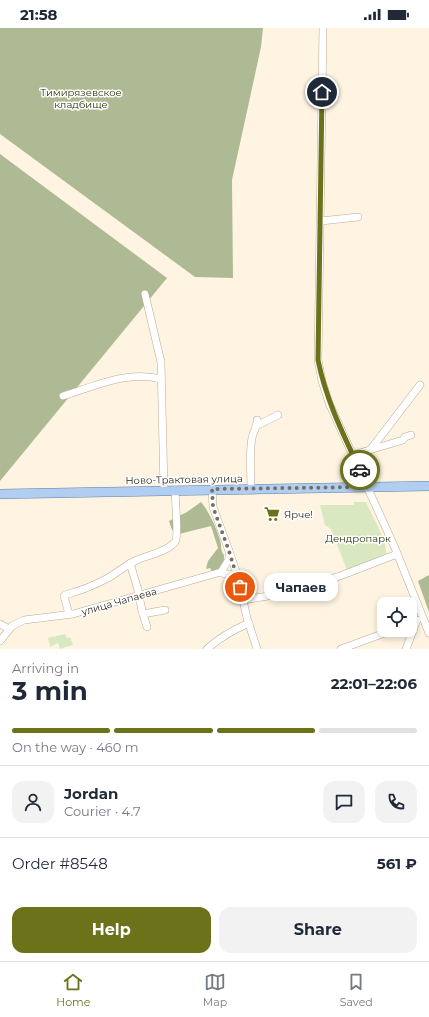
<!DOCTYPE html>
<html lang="en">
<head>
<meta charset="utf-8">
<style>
	:root { --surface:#fff; --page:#f2f2f3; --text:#1f2937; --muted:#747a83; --line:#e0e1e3; --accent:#6b721a }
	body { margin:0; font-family:Montserrat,sans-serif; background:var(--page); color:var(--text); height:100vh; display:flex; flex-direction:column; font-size:15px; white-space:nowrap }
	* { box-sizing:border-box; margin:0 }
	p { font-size:13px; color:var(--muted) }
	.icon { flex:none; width:22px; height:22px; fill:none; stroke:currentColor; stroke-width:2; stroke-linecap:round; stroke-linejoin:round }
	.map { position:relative; height:621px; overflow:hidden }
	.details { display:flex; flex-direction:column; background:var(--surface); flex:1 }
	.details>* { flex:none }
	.controls { position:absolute; left:377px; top:569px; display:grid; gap:8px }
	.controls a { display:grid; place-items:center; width:40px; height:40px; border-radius:8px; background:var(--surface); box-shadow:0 2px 6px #0003; font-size:20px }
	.pin { position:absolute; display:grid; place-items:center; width:34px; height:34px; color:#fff; margin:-17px; border:2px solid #fff; border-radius:50%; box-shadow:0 1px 4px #0007 }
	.courier { position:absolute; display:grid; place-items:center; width:40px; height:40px; margin:-20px; border:3px solid #6b721a; border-radius:50%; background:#fff; color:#222; box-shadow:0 1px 5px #0007 }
	.bubble { position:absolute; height:28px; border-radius:12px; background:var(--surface); box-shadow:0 2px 6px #0003; font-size:13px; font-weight:700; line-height:28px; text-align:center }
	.headline em { font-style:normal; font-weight:700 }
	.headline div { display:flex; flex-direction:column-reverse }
	.headline { display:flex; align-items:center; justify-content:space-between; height:68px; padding:0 12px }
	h1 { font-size:26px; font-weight:700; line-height:30px }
	.bar { display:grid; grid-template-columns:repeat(4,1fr); gap:6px 4px; align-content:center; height:48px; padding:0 12px }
	.bar i { height:5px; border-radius:3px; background:var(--line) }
	.bar .selected { background:var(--accent) }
	.bar p { grid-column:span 4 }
	.line { display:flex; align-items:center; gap:10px; padding:0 12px; border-top:1px solid var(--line) }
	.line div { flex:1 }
	.round { display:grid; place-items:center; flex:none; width:42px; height:42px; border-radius:12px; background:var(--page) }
	.action { display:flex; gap:8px; margin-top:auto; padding:8px 12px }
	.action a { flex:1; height:46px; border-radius:12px; background:var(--accent); color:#fff; font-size:16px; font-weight:700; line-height:46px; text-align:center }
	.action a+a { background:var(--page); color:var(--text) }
	.status { display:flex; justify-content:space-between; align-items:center; height:28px; padding:0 20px; background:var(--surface); direction:ltr }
	.status svg { height:11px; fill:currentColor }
	.dock { display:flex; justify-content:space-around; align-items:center; height:56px; border-top:1px solid var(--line); background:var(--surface); font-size:11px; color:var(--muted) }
	.dock a { display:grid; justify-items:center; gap:2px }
	.dock .selected { color:var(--accent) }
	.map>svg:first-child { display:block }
	.green { fill:#dae8c2 }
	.forest { fill:#adba94 }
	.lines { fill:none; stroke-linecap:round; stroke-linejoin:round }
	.minor-casing { stroke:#b8ab95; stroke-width:8 }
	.major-casing { stroke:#617fa3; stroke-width:10 }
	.minor { stroke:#fff; stroke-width:7 }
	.major { stroke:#b1cef2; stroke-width:9 }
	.done { stroke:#777064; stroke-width:4; stroke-dasharray:0 7.2 }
	.route { stroke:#6b721a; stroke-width:5 }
	.labels { text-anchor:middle; stroke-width:3; stroke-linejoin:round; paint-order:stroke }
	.park-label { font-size:10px; fill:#263205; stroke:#fff }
	.street-label { font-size:10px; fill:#2e2920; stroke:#fff }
	.poi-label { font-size:10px; fill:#2e2920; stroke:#fff; text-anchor:start }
</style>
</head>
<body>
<div class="status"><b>21:58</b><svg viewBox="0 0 49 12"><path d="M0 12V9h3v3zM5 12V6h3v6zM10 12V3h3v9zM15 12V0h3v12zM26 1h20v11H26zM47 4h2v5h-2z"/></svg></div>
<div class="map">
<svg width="429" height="621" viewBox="0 0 429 621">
	<rect width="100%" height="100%" fill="#fff4e1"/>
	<!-- green -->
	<g class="green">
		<path d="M354,474h12c5,12 23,42 20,54l-39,14 -16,-41 -6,-4 -5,-20h34z"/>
		<path d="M65,606l2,4 3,-1 3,8 -13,4 -2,-6 -8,4 -2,-9 7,-2 1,2v-2z"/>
	</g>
	<!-- forest -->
	<g class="forest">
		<path d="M0,0h263l-2,19 -29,133 1,98 -38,-1 -195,-143z"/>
		<path d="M0,126l167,124 -167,203z"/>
		<path d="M201,474c9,11 15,25 19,38 2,6 0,10 4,15 0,11 -2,15 -12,17l-2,-4 -4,1 2,-8 10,-13 -7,-22 -32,8 -7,-4 -3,-9 18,-9z"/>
		<path d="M429,547v37l-11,-31z"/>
	</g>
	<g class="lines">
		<defs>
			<g id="minor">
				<path d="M323,0l-5,332 4,21 7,22 66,145 34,85"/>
				<path d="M321,193l37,-4"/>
				<path d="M145,266l16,68 3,128"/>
				<path d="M63,368c32,-10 65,-26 98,-17"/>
				<path d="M256,398l22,-11"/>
				<path d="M371,421l49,-64"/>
				<path d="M353,427l50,-15 2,-3 6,-2"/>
				<path d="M212,461l1,18 16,44 8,23 10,44 10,31"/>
				<path d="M251,461c0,-17 -2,-35 1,-51 1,-7 6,-11 5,-18"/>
				<path d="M130,535l8,27 4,21 5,16"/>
				<path d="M221,544l4,2h12"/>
				<path d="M243,572l25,-4 72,-20 57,-22"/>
				<path d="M69,586l-5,-18 1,-1c15,-4 30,-10 43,-17 10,-6 18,-13 29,-18 11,-5 30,-8 38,-18 4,-4 0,-44 0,-52"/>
				<path d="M143,586l22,-4"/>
				<path d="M0,596l9,5"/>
				<path d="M0,613l12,-15 12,-6 49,-6 148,-42 8,-13v-8"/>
				<path d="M207,621c13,-12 26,-19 42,-26"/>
				<path d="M341,621l52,-19"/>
				<path d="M406,621l11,-29"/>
			</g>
			<path id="major" d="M0,466l429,-8"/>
		</defs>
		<!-- minor casing -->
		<use href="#minor" class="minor-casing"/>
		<!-- major casing -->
		<use href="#major" class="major-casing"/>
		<!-- minor -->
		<use href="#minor" class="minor"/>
		<!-- major -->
		<use href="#major" class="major"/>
	</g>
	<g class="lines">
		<!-- done -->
		<path class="done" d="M240,559l-11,-36 -16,-44 -1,-18 156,-2 -8,-17"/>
		<!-- route -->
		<path class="route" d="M322,64l-4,268c8,40 25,74 42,110"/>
	</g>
	<!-- icons -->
	<defs>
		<symbol id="supermarket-bare" viewBox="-9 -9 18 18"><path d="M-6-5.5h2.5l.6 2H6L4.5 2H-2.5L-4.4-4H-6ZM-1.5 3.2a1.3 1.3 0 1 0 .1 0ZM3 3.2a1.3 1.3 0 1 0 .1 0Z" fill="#6b721a" stroke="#fff" stroke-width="2.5" paint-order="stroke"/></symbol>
	</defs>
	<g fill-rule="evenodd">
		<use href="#supermarket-bare" x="261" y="475" width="22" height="22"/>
	</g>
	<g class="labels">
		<!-- park labels -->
		<g class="park-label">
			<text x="81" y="68">Тимирязевское<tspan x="81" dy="12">кладбище</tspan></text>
			<text x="358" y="514">Дендропарк</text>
		</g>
		<!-- street labels -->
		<g class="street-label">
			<text transform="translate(184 451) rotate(-1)" y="4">Ново-Трактовая улица</text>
			<text transform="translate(119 573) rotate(-16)" y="4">улица Чапаева</text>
		</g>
		<!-- poi labels -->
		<g class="poi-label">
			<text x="284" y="490">Ярче!</text>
		</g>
	</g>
</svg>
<div class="controls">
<a><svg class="icon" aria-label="locate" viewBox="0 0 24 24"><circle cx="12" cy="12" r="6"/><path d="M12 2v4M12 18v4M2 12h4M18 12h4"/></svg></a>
</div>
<div class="pin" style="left:240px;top:559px;background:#ea580c"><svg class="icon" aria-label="bag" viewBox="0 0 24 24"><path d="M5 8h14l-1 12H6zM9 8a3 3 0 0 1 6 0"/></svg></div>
<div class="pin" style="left:322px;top:64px;background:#1f2937"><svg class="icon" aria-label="home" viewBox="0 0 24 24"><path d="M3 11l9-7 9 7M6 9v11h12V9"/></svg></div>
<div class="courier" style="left:360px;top:442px"><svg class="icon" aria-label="car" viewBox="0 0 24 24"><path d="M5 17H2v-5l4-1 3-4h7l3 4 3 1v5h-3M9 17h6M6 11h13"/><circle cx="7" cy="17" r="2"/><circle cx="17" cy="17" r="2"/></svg></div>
<div class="bubble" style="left:264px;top:545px;width:74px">Чапаев</div>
</div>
<section class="details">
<div class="headline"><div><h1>3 min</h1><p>Arriving in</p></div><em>22:01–22:06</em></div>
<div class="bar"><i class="selected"></i><i class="selected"></i><i class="selected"></i><i></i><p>On the way · 460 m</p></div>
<div class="line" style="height:72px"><a class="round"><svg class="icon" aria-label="person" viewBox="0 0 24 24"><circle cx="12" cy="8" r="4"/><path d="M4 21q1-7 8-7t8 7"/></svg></a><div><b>Jordan</b><p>Courier · 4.7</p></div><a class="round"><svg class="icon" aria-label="chat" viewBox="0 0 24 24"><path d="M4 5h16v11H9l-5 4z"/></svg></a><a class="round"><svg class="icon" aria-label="phone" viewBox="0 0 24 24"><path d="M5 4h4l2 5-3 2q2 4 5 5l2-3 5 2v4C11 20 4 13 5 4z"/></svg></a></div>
<div class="line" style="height:52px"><div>Order #8548</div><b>561 ₽</b></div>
<div class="action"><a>Help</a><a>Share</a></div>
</section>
<nav class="dock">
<a class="selected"><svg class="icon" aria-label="home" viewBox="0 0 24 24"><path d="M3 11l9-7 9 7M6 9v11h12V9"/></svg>Home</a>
<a><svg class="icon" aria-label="map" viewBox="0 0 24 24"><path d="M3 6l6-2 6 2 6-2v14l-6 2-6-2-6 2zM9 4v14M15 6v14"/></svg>Map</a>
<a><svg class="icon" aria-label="saved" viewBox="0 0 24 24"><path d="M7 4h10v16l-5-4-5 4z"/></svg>Saved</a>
</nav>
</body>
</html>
